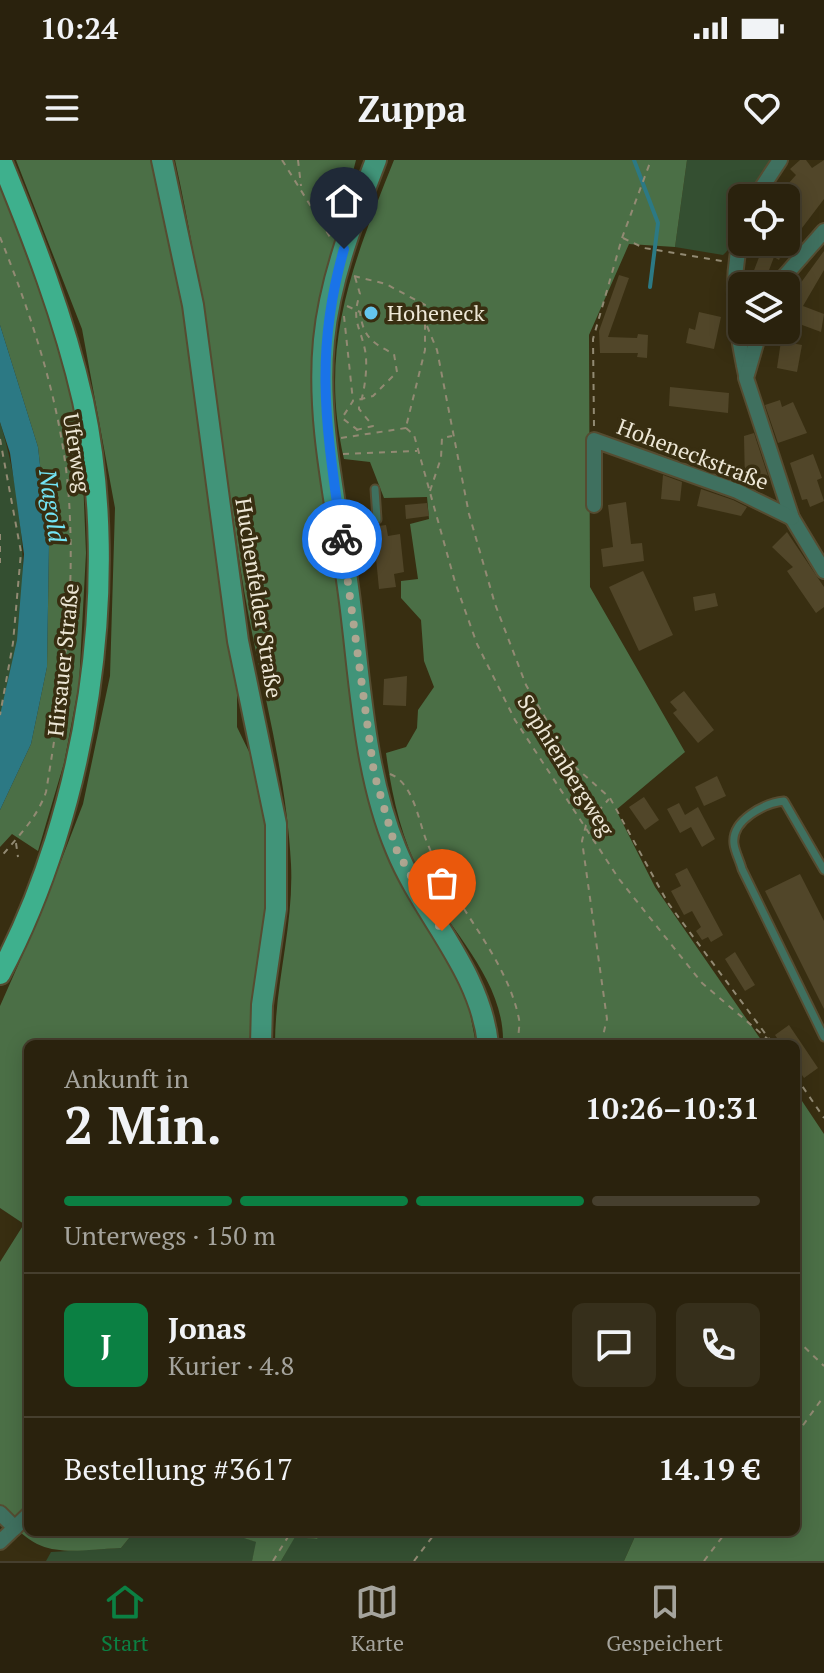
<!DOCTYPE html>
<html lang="de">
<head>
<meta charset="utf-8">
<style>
	:root { --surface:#2a220d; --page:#362f1b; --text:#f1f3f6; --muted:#a5a49d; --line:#463f2e; --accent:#0b8043 }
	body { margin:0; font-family:"PT Serif",serif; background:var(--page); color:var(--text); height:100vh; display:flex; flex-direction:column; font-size:30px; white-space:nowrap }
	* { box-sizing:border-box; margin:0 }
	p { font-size:26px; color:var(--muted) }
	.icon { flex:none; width:44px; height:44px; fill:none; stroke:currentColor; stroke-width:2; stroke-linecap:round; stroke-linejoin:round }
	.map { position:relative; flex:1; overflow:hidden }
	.details { position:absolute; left:24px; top:880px; width:776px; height:496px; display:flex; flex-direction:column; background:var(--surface); border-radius:12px; box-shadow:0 4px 20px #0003,0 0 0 2px var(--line) }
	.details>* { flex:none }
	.controls { position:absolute; left:728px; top:24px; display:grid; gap:16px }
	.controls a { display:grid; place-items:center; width:72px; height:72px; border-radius:12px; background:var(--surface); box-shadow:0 4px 20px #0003,0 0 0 2px var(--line); font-size:40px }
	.pin { position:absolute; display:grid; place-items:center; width:68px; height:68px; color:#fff; margin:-82px -34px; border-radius:50% 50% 50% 0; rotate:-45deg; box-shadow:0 0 8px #0007 }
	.pin .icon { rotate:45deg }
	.courier { position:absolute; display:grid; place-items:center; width:80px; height:80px; margin:-40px; border:6px solid #1a73e8; border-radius:50%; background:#fff; color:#222; box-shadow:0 2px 10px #0007 }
	.head em { font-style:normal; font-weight:700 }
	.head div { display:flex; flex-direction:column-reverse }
	.head { display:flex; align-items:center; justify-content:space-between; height:136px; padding:0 40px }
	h1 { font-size:52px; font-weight:700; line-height:60px }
	.bar { display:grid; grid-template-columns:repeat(4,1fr); gap:12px 8px; align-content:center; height:96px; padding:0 40px }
	.bar i { height:10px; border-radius:6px; background:var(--line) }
	.bar .selected { background:var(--accent) }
	.bar p { grid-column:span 4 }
	.line { display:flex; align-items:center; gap:20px; padding:0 40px; border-top:2px solid var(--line) }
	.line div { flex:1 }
	.round { display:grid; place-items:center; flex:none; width:84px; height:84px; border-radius:12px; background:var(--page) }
	.status { display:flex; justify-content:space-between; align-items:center; height:56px; padding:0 40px; background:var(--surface); direction:ltr }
	.status svg { height:22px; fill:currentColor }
	header { display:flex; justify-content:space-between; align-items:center; height:104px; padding:0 40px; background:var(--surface); font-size:36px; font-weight:700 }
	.menu { display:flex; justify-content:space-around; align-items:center; height:112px; border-top:2px solid var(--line); background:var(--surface); font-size:22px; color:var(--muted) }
	.menu a { display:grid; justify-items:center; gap:4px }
	.menu .selected { color:var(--accent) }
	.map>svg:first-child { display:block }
	.green { fill:#344f31 }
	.forest { fill:#4b6f46 }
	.water { fill:#2c7984 }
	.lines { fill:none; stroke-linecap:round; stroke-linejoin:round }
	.stream { stroke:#2c7984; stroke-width:4 }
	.building { fill:#514629 }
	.service-casing { stroke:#554c31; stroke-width:11 }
	.minor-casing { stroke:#554c31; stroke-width:18 }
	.secondary-casing { stroke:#554c31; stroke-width:24 }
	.primary-casing { stroke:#554c31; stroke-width:24 }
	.path { stroke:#928a73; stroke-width:2; stroke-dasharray:6 6; stroke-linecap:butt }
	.service { stroke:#3f705f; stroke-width:7 }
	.minor { stroke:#3f705f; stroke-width:14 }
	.secondary { stroke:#419479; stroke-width:20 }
	.primary { stroke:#3eb08d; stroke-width:20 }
	.done { stroke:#aea691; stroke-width:8; stroke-dasharray:0 14.4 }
	.route { stroke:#1a73e8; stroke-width:10 }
	.poi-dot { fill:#64c5ee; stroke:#382e11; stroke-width:3 }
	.labels { text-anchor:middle; stroke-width:7; stroke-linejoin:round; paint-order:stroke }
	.poi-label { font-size:22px; fill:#ede7d6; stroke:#382e11; text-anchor:start }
	.street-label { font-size:22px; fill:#ede7d6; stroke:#382e11 }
	.water-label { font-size:24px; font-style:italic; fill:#73e4f5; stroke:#382e11 }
</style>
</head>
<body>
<div class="status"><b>10:24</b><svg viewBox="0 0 49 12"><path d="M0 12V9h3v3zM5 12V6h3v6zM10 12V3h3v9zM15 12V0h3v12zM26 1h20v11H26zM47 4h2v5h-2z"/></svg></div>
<header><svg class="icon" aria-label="menu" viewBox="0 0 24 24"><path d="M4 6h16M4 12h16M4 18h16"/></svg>Zuppa<svg class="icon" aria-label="heart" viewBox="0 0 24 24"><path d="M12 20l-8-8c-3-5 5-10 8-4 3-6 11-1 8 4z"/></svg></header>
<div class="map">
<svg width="824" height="1401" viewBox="0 0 824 1401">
	<rect width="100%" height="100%" fill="#382e11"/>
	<!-- green -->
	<g class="green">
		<path d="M687,0h83l-23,38h-5c0,17 -5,46 -19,57l-48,-8z"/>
		<path d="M0,262c27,88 34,205 0,293z"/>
		<path d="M134,1372h91l32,10 -5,19h-206l5,-9 70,-4z"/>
		<path d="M322,1372h315l-13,29h-343l14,-25 21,3z"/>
	</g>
	<!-- forest -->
	<g class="forest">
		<path d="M16,0h137l27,122 57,398v47l18,37 10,57 3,53 -16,170h-224v488h106l-13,16c-58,3 -86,13 -121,-41v-245l24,-38 -24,-16v-202l39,-88 44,-114 27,-128 5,-168 -33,-179z"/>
		<path d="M175,0h181l-37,143 -7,45v53l49,349 29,108 69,125 10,25 7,36h-201c0,-61 19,-119 16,-180 -5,-99 -35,-195 -50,-292 -21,-138 -36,-276 -66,-412z"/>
		<path d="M394,0h293l-12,87 -46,-3 -40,91 1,252 95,165 -69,58 39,77 109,157h-261c2,-65 -55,-114 -82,-168 -20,-40 -29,-79 -35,-123l20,-6 11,-19 1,-18 16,-23 -10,-26 -3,-41 -20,-22v-17l17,-2 -8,-55 19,-5 -2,-22 -43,1 -14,-36 -26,-3c-26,-113 9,-196 50,-299z"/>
		<path d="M0,24l58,158 19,75 6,61 3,75 -7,131 -15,79 -26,88 -26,-17 -12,13v-37l31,-66 16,-77 2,-122 -11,-98 -38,-122z"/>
		<path d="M796,932l28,42v427h-200l13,-29h159z"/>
		<path d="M225,1372h97l-5,7 -22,-2 -14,24h-29l4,-19z"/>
	</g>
	<!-- water -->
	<path class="water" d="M0,165l38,122 11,98 -2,122 -16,77 -31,66v-95l17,-75 7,-86 -14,-101 -10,-31z"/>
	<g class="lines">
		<!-- stream -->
		<path class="stream" d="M634,0l24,63 -8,64"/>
	</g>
	<!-- building -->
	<g class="building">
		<path d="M800,0h6l6,8 12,-8v39l-22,29 -6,-5 -17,37 -5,-3 -11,29h-15l13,-34 -12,-6 1,-4h36v-44l-8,-3 18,-20 -6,-6z"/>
		<path d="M824,91v19l-21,36 21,8 -3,18 -35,-13v-21l3,1z"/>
		<path d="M619,115l10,3 -21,59 29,1 1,-4 10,1 -1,23 -10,-1 1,-4h-38l-1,-22z"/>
		<path d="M699,152l22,5 -7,32 -28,-6 3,-15 6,2z"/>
		<path d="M781,181l21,4 -5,27 -20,-4z"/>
		<path d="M670,227l59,6 -1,20 -59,-7z"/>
		<path d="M780,240l2,7 11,-5 14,31 -29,10 -13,-38z"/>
		<path d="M754,273l14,43 -1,9 -22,-1 -1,-48z"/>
		<path d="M813,294l9,24 -5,2 7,21 -14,6 -3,-8 -5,1 -12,-37z"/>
		<path d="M663,315l19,7 -2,19 -19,-2z"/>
		<path d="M701,329l32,11 14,7 -6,9 -44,-10z"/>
		<path d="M626,342l5,42 11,-1 2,18 -41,6 -2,-18 12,-2 -5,-42z"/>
		<path d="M427,343l2,13 -23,3 -1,-14z"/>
		<path d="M386,365l2,11 12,-2 4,38 -10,2 2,13 -17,2 -3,-31 -9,1 -3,-23 8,-1 -1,-8z"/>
		<path d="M787,372l37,55v20l-8,6 -29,-42 6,-4 -21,-20z"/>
		<path d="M643,411l30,64 -34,16 -30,-64z"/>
		<path d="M715,433l3,13 -23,5 -2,-14z"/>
		<path d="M407,516l-1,30 -23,-1 1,-26z"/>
		<path d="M684,531l30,39 -16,13 -25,-30 4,-3 -7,-8z"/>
		<path d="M717,616l9,20 -22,10 -9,-19z"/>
		<path d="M644,637l15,23 -14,10 -16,-23z"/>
		<path d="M679,643l6,12 13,-8 17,32 -13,8 -11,-20 -11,6 -13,-24z"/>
		<path d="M687,708l36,67 -12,7 -3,-5 -6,3 -6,-9 5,-4 -9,-16 -8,4 -13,-24 10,-5 -6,-12z"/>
		<path d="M800,714l24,47v88l-59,-118z"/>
		<path d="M735,792l20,33 -10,6 -20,-32z"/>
		<path d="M789,865l29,43 -14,10 -8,-12v-22h-15l-6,-9z"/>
	</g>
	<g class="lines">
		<defs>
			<g id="service">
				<path d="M342,366l35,-7 -2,-30"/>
				<path d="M824,710l-40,-69c-19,2 -53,19 -50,43 1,8 6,17 8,25l82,168"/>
			</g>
			<g id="minor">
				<path d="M755,38l25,-38"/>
				<path d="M742,74c-13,47 -6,94 4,141"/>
				<path d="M776,126l48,-55"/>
				<path d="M760,170l-14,48 46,140 32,53"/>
				<path d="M594,345v-65l143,51 55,27"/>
				<path d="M0,1353l15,15"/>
				<path d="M0,1382l28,-27"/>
			</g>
			<g id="secondary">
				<path d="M162,0l31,145 45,336 38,183v85l-14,96 -1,39"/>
				<path d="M376,0c-22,58 -46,118 -52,180 -8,81 13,167 24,247 12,85 14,181 48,262 27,67 84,120 92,195"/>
			</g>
			<path id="primary" d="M0,814c87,-163 122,-392 83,-573 -19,-83 -50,-163 -82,-241"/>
		</defs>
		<!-- service casing -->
		<use href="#service" class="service-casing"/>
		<!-- minor casing -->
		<use href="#minor" class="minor-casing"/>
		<!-- secondary casing -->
		<use href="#secondary" class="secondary-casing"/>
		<!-- primary casing -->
		<use href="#primary" class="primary-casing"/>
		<!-- path -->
		<g class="path">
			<path d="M282,0l48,77"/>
			<path d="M298,0l3,26"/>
			<path d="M0,77c36,90 67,185 70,283 4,92 -9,181 -24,272 -10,28 -28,44 -46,66"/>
			<path d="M623,78l21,10 78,13"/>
			<path d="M354,116l32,8 39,21v45l-19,77"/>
			<path d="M355,117l5,17c-9,26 0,32 5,56 3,15 0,37 -4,52"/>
			<path d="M347,146l13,6c3,25 12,31 34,42l3,18 -24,24 -19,5"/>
			<path d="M344,156l9,85 -11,17 21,16"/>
			<path d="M427,166l10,24 32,164 26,90 31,81 47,80 37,33 58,105 105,141"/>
			<path d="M594,266l-1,-87 29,-101 29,-78"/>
			<path d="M406,268l8,7 41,147 22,62 38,76 104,159 83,104 68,58"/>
			<path d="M356,270l17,-4 -14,-17v-5"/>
			<path d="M341,278l65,-10"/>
			<path d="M0,279l21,113 -8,91 -13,72"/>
			<path d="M343,294l74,-3"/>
			<path d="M430,331l11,-33 1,-20 10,-2"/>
			<path d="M0,374v29"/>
			<path d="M390,614c22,8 28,43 35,63 22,61 81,117 94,182 1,8 -1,17 -2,25"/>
			<path d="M16,683l2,14"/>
			<path d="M601,884l6,-25 -25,-178 4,-16 23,-26"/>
			<path d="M796,917l28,41"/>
			<path d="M796,1179l28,27"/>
			<path d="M796,1275l28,-39"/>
			<path d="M273,1401l18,-29"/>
			<path d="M414,1401l22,-29"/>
			<path d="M704,1401l22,-29"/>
		</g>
		<!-- service -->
		<use href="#service" class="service"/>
		<!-- minor -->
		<use href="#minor" class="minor"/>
		<!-- secondary -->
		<use href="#secondary" class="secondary"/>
		<!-- primary -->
		<use href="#primary" class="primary"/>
	</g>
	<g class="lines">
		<!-- done -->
		<path class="done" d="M342,379l32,234 22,76 46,82"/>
		<!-- route -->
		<path class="route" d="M342,379c-15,-109 -29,-182 2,-290"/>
	</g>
	<!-- markers -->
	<circle class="poi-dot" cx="371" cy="153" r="8"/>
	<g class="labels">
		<!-- poi labels -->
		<g class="poi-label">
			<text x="387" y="161">Hoheneck</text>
		</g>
		<!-- street labels -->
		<g class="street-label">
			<text transform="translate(77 293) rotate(81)" y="8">Uferweg</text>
			<text transform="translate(693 294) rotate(21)" y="8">Hoheneckstraße</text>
			<text transform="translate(259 438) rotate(81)" y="8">Huchenfelder Straße</text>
			<text transform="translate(63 500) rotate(-84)" y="8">Hirsauer Straße</text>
			<text transform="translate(566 605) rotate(58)" y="8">Sophienbergweg</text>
		</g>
		<!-- water labels -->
		<g class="water-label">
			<text transform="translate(52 346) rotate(82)" y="8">Nagold</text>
		</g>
	</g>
</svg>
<div class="controls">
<a><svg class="icon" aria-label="locate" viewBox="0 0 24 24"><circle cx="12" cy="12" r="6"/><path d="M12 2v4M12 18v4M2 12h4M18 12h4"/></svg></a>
<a><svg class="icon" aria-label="layers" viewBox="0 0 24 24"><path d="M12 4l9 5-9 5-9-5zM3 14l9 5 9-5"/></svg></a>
</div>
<div class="pin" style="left:442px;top:771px;background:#ea580c"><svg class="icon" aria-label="bag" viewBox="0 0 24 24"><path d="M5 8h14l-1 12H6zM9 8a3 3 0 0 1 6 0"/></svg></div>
<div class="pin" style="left:344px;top:89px;background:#1f2937"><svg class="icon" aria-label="home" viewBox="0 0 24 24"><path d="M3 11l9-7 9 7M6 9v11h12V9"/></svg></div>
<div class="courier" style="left:342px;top:379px"><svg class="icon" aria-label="bike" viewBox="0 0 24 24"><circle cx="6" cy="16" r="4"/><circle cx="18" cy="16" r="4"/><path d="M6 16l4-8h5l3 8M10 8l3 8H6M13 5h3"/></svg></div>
<section class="details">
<div class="head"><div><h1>2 Min.</h1><p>Ankunft in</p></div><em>10:26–10:31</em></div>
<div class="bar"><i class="selected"></i><i class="selected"></i><i class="selected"></i><i></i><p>Unterwegs · 150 m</p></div>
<div class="line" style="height:144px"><b class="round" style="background:var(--accent);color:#fff">J</b><div><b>Jonas</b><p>Kurier · 4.8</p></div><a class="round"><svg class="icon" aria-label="chat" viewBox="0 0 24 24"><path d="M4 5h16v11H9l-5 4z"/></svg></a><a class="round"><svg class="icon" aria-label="phone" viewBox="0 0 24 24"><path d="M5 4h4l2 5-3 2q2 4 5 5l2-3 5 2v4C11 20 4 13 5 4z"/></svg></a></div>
<div class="line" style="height:104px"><div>Bestellung #3617</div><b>14.19 €</b></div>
</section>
</div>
<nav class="menu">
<a class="selected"><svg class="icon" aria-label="home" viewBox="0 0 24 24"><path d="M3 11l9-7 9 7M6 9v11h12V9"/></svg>Start</a>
<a><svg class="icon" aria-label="map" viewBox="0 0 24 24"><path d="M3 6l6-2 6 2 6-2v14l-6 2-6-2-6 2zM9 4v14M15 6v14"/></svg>Karte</a>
<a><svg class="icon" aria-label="saved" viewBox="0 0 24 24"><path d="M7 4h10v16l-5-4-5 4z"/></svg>Gespeichert</a>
</nav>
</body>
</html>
